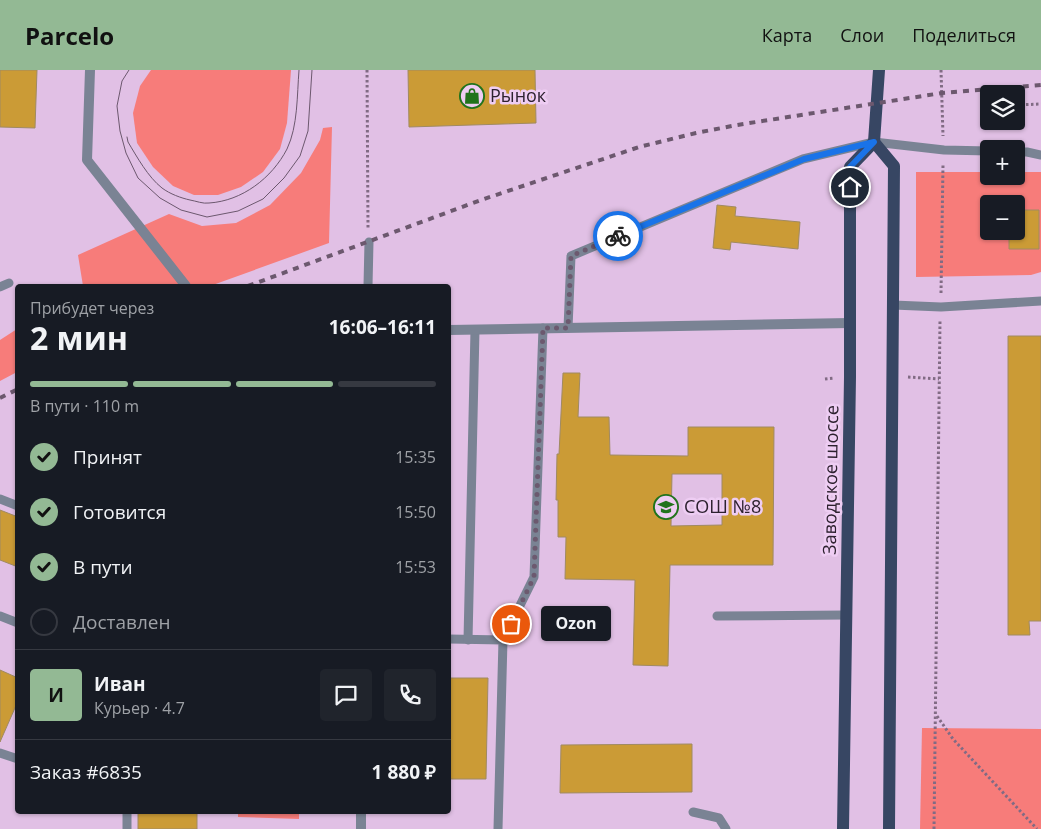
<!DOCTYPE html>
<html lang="ru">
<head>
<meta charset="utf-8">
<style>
	:root { --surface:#171b24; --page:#20242c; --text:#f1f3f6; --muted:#9ea1a6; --line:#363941; --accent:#93b994 }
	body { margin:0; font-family:"Open Sans",sans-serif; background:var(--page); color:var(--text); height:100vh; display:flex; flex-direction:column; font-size:19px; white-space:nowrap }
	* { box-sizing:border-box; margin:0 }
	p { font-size:16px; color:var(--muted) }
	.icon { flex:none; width:28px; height:28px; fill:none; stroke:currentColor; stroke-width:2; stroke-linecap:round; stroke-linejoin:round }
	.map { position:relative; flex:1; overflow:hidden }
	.side { position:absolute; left:15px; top:214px; width:436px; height:530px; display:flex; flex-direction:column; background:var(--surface); border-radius:5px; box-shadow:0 1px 4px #0004 }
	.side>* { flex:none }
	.fabs { position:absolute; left:980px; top:15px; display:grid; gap:10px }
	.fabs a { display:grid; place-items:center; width:45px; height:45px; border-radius:5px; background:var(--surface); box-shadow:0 1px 4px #0004; font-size:25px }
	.pin { position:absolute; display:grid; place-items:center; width:42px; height:42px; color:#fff; margin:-21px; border:2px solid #fff; border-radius:50%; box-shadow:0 1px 5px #0007 }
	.courier { position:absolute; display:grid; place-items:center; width:50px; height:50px; margin:-25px; border:4px solid #1a73e8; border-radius:50%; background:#fff; color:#222; box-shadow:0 1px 6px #0007 }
	.bubble { position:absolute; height:35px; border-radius:5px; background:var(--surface); box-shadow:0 1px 4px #0004; font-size:16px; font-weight:700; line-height:35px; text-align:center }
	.head em { font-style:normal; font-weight:700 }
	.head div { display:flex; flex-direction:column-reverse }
	.head { display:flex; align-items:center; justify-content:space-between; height:85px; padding:0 15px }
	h1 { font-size:32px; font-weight:700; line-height:38px }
	.bar { display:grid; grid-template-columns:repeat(4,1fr); gap:8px 5px; align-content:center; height:60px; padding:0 15px }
	.bar i { height:6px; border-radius:4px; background:var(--line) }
	.bar .selected { background:var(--accent) }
	.bar p { grid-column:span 4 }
	.line { display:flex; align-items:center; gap:12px; padding:0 15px; border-top:1px solid var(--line) }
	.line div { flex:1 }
	.round { display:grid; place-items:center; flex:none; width:52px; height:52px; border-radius:5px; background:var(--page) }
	ol { padding:0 15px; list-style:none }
	li { display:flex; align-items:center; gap:15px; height:55px }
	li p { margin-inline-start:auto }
	li .icon { padding:5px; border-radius:50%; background:var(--accent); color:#111; stroke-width:4 }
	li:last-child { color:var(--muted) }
	li i { width:28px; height:28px; border:2px solid var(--line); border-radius:50% }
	header { display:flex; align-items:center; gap:30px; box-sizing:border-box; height:70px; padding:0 25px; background:var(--accent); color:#111 }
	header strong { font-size:24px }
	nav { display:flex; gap:28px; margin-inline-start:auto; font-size:18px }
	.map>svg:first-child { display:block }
	.green { fill:#f77c7a; fill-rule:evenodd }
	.building { fill:#cb9b36; stroke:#a08a62; fill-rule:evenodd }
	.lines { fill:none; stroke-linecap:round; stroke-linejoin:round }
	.path { stroke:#816b84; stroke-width:3; stroke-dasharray:2.5 2.5; stroke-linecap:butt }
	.service { stroke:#7a8394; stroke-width:9 }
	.pedestrian { stroke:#7a8394; stroke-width:10 }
	.minor { stroke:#7a8394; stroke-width:10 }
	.primary { stroke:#374663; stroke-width:12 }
	.tram { stroke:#6c586e; stroke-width:1 }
	.rail { stroke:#6c586e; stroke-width:4; stroke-dasharray:6 6; stroke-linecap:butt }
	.done { stroke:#6c596f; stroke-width:5; stroke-dasharray:0 9 }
	.route { stroke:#1a73e8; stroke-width:6 }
	.labels { text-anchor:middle; stroke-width:5; stroke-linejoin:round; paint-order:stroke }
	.poi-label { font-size:18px; fill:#2d212f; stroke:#eecdf3; text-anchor:start }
	.street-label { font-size:18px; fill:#2d212f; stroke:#eecdf3 }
</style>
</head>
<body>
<header>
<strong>Parcelo</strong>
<nav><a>Карта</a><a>Слои</a><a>Поделиться</a></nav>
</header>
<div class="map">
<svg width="1041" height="759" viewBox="0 0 1041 759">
	<rect width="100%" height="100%" fill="#e1c0e5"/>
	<!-- green -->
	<g class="green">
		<path d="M151,0h140l-4,53 -7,26 -17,23 -22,15 -23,8h-24l-21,-9 -20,-19 -16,-24 -4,-30 7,-27z"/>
		<path d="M332,57l-3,116 -119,43h-127l-5,-31 91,-41 33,12 34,-3 34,-18 31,-32 19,-33 3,-12z"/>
		<path d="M916,102h73v4h27v-4h25v100l-10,3 -115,2zM989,134h27v27h-27z"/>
		<path d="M17,259v43l-17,9v-41z"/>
		<path d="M922,658l119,1v100h-121z"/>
		<path d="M238,741h61v8l-61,-2z"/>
	</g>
	<!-- building -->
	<g class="building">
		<path d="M0,0h37l-2,58 -35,-1z"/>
		<path d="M408,0h127l1,53 -127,4z"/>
		<path d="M717,135l19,2 -1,9 65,6 -2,27 -67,-7 -1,8 -17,-2z"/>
		<path d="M1016,140h23v39h-30v-18h7z"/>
		<path d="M1008,266h33v285h-12l1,14h-22z"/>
		<path d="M563,303h17l-2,44h31l1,38 78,1v-29h86l-1,138h-103l-2,101 -35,-1 2,-85 -70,-1 1,-42h-8v-37h-2l1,-46h2zM672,404h50v51l-51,1z"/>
		<path d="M0,440l18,7v50l-18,-7z"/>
		<path d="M0,600l18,8v23l-18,41z"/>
		<path d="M449,608h39l-2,101h-37z"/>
		<path d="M692,674v48l-132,1 1,-48z"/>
		<rect x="138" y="741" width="59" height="18"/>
	</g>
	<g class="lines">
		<!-- path -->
		<g class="path">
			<path d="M367,0l1,158"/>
			<path d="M941,0l2,66"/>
			<path d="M1016,35l25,-1"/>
			<path d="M941,223l2,-128"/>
			<path d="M908,307l31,2"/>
			<path d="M825,309l9,-1"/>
			<path d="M937,646l16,23 84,90"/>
			<path d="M934,759l6,-509"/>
		</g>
		<!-- service -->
		<g class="service">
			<path d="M1016,82h11l14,3"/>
			<path d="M368,216l1,-44"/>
			<path d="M0,217l9,-4"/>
			<path d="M893,235l48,2 100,-6"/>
			<path d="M568,258l3,-72 232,-97 71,-17 70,8 45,1"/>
			<path d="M0,429l18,7"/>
			<path d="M0,546l18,7"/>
			<path d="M717,546l129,-1"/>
			<path d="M449,569l54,1 -5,189"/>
			<path d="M468,570l7,-310"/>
			<path d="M503,570l31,-63 9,-249"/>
			<path d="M0,683l18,6"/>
			<path d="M693,742l26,6 7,11"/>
			<path d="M127,759v-18"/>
		</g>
		<!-- pedestrian -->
		<path class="pedestrian" d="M90,0l-3,90 99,126"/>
		<!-- minor -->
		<g class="minor">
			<path d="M449,260l401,-7"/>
			<path d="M361,759v-18"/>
		</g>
		<!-- primary -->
		<g class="primary">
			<path d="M874,72l20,24 -5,663"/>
			<path d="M843,759l7,-452v-210l24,-25 5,-72"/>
		</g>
		<!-- tram -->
		<g class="tram">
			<path d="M129,0l-7,11 -5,25 3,25 6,22 12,25 22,20 21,12 26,7 31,-6 25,-12 21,-21 16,-22 8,-25 4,-61"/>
			<path d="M127,67l1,5c9,15 20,35 34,46 8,6 19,10 28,12 6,1 13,4 19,3 33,-2 63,-25 78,-54 11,-23 10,-54 12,-79"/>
		</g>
		<!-- rail -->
		<g class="rail">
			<path d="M248,216l233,-86 158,-53 57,-14 41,-8 205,-32 99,-8"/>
			<path d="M0,328l18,-9"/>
		</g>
	</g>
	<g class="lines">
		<!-- done -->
		<path class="done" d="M511,554l23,-47 9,-249h25l3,-72 47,-20"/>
		<!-- route -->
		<path class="route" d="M618,166l186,-77 70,-17 -24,25v20"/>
	</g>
	<!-- icons -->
	<defs>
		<symbol id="shop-ring" viewBox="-11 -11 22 22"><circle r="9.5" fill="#eecdf3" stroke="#21731c" stroke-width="1.5"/><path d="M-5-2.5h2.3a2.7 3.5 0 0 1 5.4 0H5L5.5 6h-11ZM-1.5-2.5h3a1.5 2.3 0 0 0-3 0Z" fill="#21731c"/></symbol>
		<symbol id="school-ring" viewBox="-11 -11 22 22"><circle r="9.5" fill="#eecdf3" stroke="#21731c" stroke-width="1.5"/><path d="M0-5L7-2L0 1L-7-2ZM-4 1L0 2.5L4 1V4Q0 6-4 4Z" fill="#21731c"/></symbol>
	</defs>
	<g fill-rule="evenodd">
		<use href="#shop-ring" x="458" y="12" width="28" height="28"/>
		<use href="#school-ring" x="652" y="423" width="28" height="28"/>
	</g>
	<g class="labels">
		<!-- poi labels -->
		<g class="poi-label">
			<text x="490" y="32">Рынок</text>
			<text x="684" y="443">СОШ №8</text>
		</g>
		<!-- street labels -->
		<g class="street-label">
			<text transform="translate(831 410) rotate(-89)" y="6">Заводское шоссе</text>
		</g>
	</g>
</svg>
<div class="fabs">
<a><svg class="icon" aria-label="layers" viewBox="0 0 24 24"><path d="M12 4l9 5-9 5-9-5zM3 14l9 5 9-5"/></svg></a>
<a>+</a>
<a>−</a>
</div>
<div class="pin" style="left:511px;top:554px;background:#ea580c"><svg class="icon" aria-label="bag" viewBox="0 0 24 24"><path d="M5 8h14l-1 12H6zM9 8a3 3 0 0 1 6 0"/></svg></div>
<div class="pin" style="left:850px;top:117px;background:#1f2937"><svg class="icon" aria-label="home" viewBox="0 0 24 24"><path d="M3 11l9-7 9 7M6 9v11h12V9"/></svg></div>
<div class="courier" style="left:618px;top:166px"><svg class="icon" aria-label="bike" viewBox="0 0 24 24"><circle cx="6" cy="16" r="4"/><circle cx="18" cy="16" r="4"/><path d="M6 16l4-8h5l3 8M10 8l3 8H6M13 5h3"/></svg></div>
<div class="bubble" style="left:541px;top:536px;width:70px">Ozon</div>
<section class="side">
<div class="head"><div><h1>2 мин</h1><p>Прибудет через</p></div><em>16:06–16:11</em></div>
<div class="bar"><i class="selected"></i><i class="selected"></i><i class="selected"></i><i></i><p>В пути · 110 m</p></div>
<ol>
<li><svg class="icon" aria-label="check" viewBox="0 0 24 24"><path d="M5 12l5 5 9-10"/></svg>Принят<p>15:35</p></li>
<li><svg class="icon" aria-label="check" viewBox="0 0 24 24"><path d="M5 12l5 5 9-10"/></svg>Готовится<p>15:50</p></li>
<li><svg class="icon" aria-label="check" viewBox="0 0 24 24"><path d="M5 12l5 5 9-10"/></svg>В пути<p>15:53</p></li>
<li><i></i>Доставлен</li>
</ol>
<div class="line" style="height:90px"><b class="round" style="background:var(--accent);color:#111">И</b><div><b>Иван</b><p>Курьер · 4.7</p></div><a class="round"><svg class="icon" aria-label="chat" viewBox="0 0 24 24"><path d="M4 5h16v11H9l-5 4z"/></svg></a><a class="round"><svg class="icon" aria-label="phone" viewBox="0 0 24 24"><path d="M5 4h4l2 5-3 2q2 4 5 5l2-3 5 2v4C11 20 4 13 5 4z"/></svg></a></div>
<div class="line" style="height:65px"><div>Заказ #6835</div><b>1 880 ₽</b></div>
</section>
</div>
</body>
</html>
